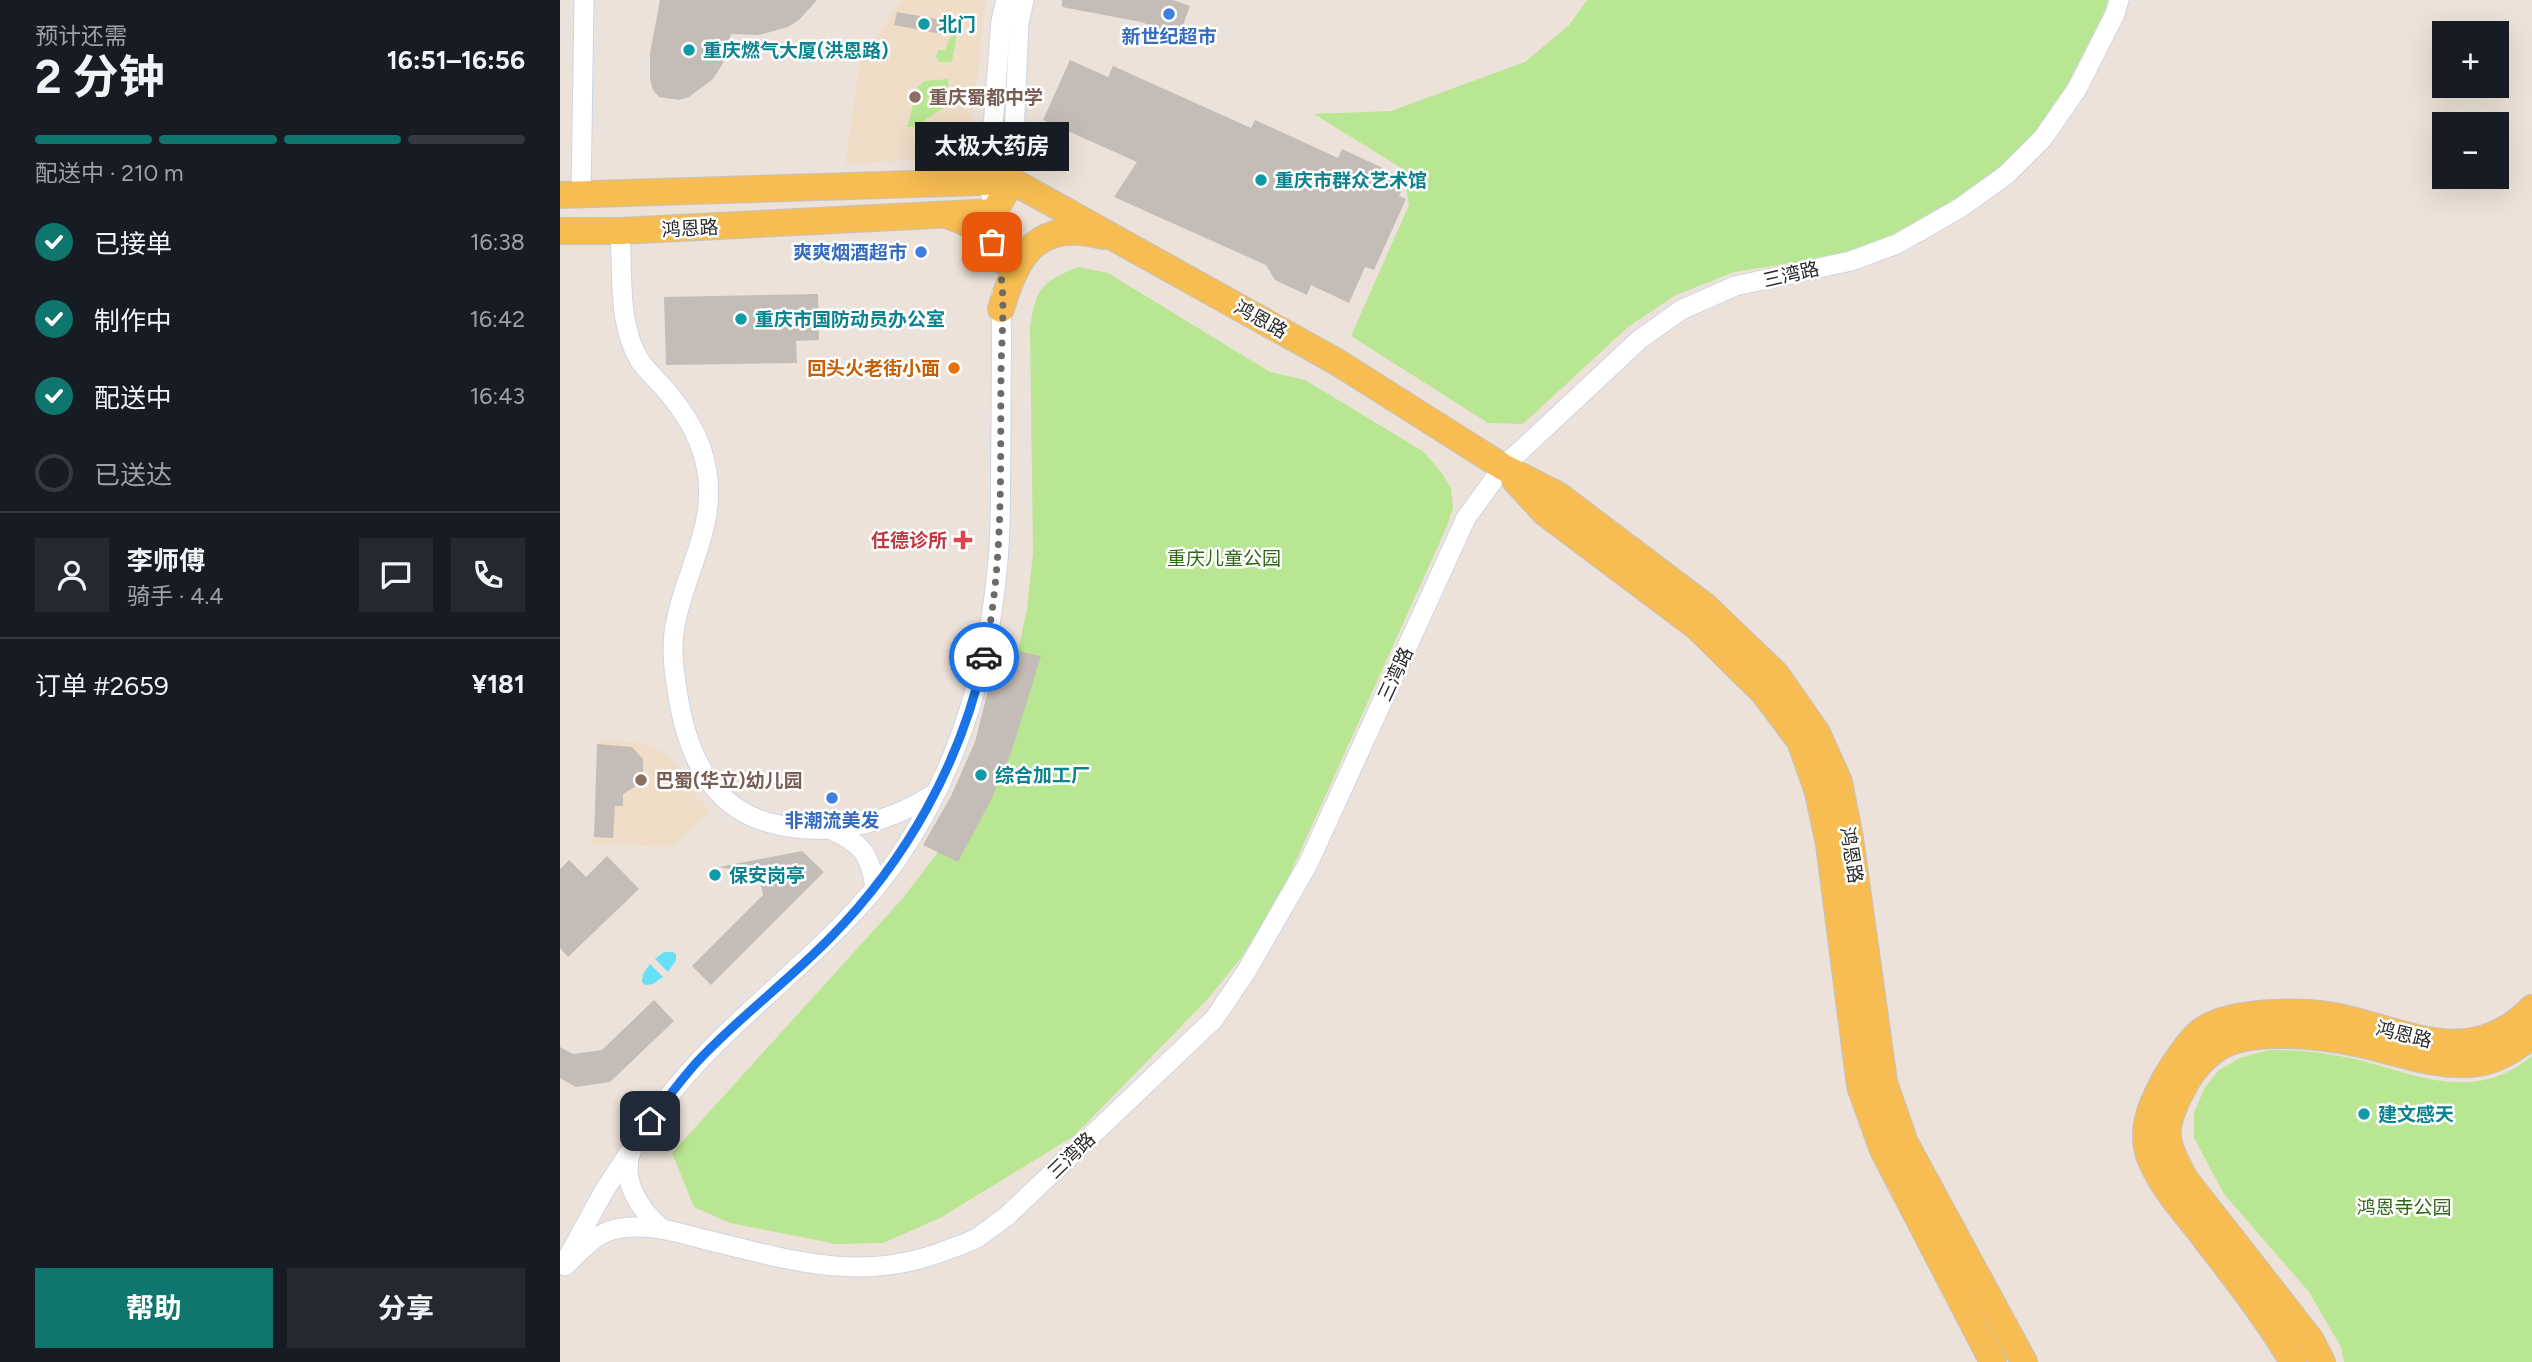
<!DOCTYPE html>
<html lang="zh">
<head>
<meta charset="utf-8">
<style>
	:root { --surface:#171b24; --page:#242831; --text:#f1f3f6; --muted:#9ea1a6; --line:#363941; --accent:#0f766e }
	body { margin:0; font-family:Figtree,"Noto Sans SC",sans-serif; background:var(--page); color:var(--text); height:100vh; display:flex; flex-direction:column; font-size:26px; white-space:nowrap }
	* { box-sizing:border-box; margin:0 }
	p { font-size:23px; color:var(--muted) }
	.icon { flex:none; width:38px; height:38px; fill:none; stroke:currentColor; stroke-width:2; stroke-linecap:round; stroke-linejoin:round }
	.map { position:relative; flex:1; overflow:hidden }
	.drawer { display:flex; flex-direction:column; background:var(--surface); width:560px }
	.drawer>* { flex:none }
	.buttons { position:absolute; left:1872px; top:21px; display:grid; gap:14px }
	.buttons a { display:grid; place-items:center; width:77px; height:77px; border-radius:0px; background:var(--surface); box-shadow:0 7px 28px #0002; font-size:35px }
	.pin { position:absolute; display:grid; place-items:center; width:60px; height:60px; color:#fff; margin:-30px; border-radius:14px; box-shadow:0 4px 10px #0006 }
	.courier { position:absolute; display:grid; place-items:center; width:70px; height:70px; margin:-35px; border:5px solid #1a73e8; border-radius:50%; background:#fff; color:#222; box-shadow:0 2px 9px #0007 }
	.bubble { position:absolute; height:49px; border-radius:0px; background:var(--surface); box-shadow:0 7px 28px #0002; font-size:23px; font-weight:700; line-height:49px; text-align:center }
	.headline em { font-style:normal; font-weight:700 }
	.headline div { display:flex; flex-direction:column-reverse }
	.headline { display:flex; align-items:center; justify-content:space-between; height:119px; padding:0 35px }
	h1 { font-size:46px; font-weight:700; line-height:52px }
	.bar { display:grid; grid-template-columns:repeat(4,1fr); gap:10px 7px; align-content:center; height:84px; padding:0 35px }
	.bar i { height:9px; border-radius:5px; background:var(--line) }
	.bar .current { background:var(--accent) }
	.bar p { grid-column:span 4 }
	.line { display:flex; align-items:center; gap:18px; padding:0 35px; border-top:2px solid var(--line) }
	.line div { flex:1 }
	.round { display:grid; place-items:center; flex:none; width:74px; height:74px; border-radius:0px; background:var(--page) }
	ol { padding:0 35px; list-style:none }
	li { display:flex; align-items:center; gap:21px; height:77px }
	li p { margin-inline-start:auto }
	li .icon { padding:7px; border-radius:50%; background:var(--accent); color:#fff; stroke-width:4 }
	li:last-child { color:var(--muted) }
	li i { width:38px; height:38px; border:4px solid var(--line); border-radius:50% }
	.button { display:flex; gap:14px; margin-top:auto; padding:14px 35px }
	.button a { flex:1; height:80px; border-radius:0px; background:var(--accent); color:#fff; font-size:28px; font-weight:700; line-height:80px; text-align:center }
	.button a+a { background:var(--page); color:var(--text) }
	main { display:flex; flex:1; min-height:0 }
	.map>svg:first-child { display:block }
	.education { fill:#efddc7 }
	.green { fill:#b9e692 }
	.water { fill:#66e0f5 }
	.building { fill:#c4bcb6 }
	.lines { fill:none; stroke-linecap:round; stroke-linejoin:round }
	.minor-casing { stroke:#ced5e3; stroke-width:21 }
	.major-casing { stroke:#c3c3c3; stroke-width:28 }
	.minor { stroke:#fff; stroke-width:19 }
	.major { stroke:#f8bd52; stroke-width:26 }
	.done { stroke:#6d6a67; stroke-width:7; stroke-dasharray:0 12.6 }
	.route { stroke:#1a73e8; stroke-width:9 }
	.shop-dot { fill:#3f7fe0; stroke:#fff; stroke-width:2.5 }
	.culture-dot { fill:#0f9aa8; stroke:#fff; stroke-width:2.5 }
	.education-dot { fill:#8d6e63; stroke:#fff; stroke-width:2.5 }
	.food-dot { fill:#e8710a; stroke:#fff; stroke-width:2.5 }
	.health-dot { fill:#e0444e; stroke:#fff; stroke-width:2.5 }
	.labels { text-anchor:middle; stroke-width:5; stroke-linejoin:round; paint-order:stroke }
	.culture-label { font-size:19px; font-weight:bold; fill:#0d838f; stroke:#fff; text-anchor:start }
	.shop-label { font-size:19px; font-weight:bold; fill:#366cbe; stroke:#fff }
	.education-label { font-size:19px; font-weight:bold; fill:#785e54; stroke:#fff; text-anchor:start }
	.street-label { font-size:19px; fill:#292929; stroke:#fff }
	.food-label { font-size:19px; font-weight:bold; fill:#c56008; stroke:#fff; text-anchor:end }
	.health-label { font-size:19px; font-weight:bold; fill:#be3a42; stroke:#fff; text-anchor:end }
	.park-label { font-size:19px; fill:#316816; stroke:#fff }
</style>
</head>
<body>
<main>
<section class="drawer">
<div class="headline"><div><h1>2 分钟</h1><p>预计还需</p></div><em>16:51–16:56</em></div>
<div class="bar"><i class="current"></i><i class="current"></i><i class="current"></i><i></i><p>配送中 · 210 m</p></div>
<ol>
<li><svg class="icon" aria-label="check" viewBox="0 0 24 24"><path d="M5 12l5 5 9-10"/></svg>已接单<p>16:38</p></li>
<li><svg class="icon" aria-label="check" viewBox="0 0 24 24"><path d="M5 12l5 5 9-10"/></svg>制作中<p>16:42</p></li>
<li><svg class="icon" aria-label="check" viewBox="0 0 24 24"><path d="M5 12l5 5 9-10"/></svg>配送中<p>16:43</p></li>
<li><i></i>已送达</li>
</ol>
<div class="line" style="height:126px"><a class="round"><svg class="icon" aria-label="person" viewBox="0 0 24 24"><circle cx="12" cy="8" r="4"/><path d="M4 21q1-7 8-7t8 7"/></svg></a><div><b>李师傅</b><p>骑手 · 4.4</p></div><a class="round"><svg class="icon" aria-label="chat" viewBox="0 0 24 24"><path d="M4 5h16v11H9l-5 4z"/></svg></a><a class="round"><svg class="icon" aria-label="phone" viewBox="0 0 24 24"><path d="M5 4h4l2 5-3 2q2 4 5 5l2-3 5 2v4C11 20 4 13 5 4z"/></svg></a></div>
<div class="line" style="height:91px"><div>订单 #2659</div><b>¥181</b></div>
<div class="button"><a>帮助</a><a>分享</a></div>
</section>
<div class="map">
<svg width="1972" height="1362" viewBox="0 0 1972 1362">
	<rect width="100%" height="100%" fill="#ece2d9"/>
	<!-- education -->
	<g class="education">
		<path d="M342,0h84l-16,136 -13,21 -112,7 16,-106z"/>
		<path d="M38,740l41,3 13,3 12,7 11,11 22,33 13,14 -39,36 -81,-3 4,-7z"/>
	</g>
	<!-- green -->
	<g class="green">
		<path d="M1027,0h522l-4,13 -38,72 -30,48 -35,35 -45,35 -62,35 -46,16 -115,18 -58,23 -48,32 -105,97 -35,-1 -137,-87 58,-131 -6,-36 -89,-55 77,-3 134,-49 44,-37z"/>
		<path d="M392,33h5l-5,29h-13l-3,-5 2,-7h7z"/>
		<path d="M389,79l-4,28 -31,20h-7l11,-40 6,-6z"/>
		<path d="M518,267l30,6 162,99 35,8 119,72 17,20 10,16 2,20 -6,18 -165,366 -41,66 -36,44 -131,134 -134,82 -57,25 -47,1 -106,-21 -36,-16 -22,-54 231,-255 39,-51 71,-173 14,-65 6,-56 -3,-226c7,-40 10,-44 48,-60z"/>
		<path d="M1709,1050c31,0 60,3 90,10 62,16 115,43 173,-4v306h-188l-3,-15 -32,-55 -85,-98 -30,-56v-25l10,-24 14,-18 22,-13z"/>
	</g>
	<!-- water -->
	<g class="water">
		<path d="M104,952h9l3,2v6l-8,12 -13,-13z"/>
		<path d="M90,964l13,13 -10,7 -8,1 -3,-3 1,-8z"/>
	</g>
	<!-- building -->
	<g class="building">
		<path d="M100,0h157l-18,20 -11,7 -29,8 -28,-1 -8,29 -10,16 -24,18 -10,3 -20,-3 -6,-7 -3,-11v-26z"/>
		<path d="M502,0h111l17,6 -11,30 -38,-14 -79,-15z"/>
		<path d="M337,12l57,10 -2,14 -58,-11z"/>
		<path d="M510,60l38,17 5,-11 138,62 4,-8 83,38 4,-9 58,27 -4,8 7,4 -4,8 7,3 -32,71 -9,-3 -16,36 -38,-18 -4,10 -32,-15 -9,-15 -152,-68 23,-35 -94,-42z"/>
		<path d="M258,294l1,46 -23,1 1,22 -131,2 -2,-68z"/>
		<path d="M439,647l42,9 -30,97 -20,47 -33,62 -35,-17 28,-49 24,-54z"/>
		<path d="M37,744l35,3 11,12v17l-2,7 -18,11v12h-8l-2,32 -19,-1z"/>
		<path d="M242,851l22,21 -113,113 -19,-19 71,-71 -4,-20 -40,-8z"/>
		<path d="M47,856l32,33 -71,68 -8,-9v-79l9,-9 17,17z"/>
		<path d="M94,1000l20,21 -64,61 -34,5 -16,-9v-31l13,7 29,-4z"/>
	</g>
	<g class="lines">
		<defs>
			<g id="minor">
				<path d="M452,181l7,-158 5,-23"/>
				<path d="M21,195l3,-195"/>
				<path d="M60,231c3,42 -3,93 20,130 7,10 17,19 25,28 21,25 37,50 42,83 9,53 -21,99 -31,149 -5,22 -3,46 1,68 8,58 31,118 93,134 55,15 115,2 162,-28"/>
				<path d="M439,255l-10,-75 12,-159 5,-21"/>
				<path d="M270,829c31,14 40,24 45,58"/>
				<path d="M102,1229c-22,-19 -43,-49 -30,-80 6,-15 20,-31 30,-44 68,-91 168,-151 234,-244 57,-82 90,-183 100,-281 6,-48 4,-97 5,-145 0,-47 1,-93 0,-140"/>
				<path d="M8,1257l36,-66 25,-38"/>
				<path d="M5,1266c15,-14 30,-33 51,-37 31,-7 66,5 95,12 82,20 153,42 236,9 10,-4 21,-7 30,-12 10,-7 20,-15 30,-22l207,-197 32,-47 62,-108 158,-346 37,-51 136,-127 42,-30 54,-24 116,-25 46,-17 63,-36 46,-33 37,-37 34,-49 38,-75 4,-14"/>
			</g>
			<g id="major">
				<path d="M0,195l452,-14 325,181 166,105 55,28 147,111 71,68 41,59 22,49 11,56 34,244 21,61 119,219"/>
				<path d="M389,216c26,8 39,19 51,44"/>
				<path d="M0,231h60l374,-19 18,-31"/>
				<path d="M441,309c16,-56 38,-90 102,-73"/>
				<path d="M954,479l30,33 153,115 67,66 36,48 18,51 11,52 31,242 23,64 110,212"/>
				<path d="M1733,1362c-27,-46 -60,-87 -92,-129 -18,-23 -40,-47 -51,-75 -10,-27 0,-51 13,-75 6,-13 27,-43 37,-51 27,-22 107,-23 139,-15 71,16 133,53 193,-9"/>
				<path d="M1762,1362l-12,-23 -125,-160c-21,-39 -24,-49 -3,-89 7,-15 19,-30 33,-40 32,-24 109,-14 146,-6 36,8 71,22 109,20 24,-1 43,-14 62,-28"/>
			</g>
		</defs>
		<!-- minor casing -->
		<use href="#minor" class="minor-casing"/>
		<!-- major casing -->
		<use href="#major" class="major-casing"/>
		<!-- minor -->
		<use href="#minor" class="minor"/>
		<!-- major -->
		<use href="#major" class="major"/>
	</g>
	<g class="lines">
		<!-- done -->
		<path class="done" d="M424,657c20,-93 16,-188 17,-283 0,-40 8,-96 -9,-132"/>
		<!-- route -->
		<path class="route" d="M90,1121c15,-20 30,-40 47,-59 41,-44 90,-80 133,-124 76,-77 131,-175 154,-281"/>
	</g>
	<!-- markers -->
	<g class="shop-dot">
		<circle cx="609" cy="14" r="7"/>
		<circle cx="361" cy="252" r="7"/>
		<circle cx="272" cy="798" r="7"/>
	</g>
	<g class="culture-dot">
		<circle cx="364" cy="24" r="7"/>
		<circle cx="129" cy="50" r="7"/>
		<circle cx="701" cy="180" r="7"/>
		<circle cx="181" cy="319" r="7"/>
		<circle cx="421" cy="775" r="7"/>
		<circle cx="155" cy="875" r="7"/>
		<circle cx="1804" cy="1114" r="7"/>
	</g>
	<g class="education-dot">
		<circle cx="355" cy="97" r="7"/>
		<circle cx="81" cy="780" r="7"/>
	</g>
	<circle class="food-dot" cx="394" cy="368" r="7"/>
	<path class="health-dot" d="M399.5 529.5h7v7h7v7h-7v7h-7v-7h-7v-7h7z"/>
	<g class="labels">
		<!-- culture labels -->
		<g class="culture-label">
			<text x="378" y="31">北门</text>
			<text x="143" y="57">重庆燃气大厦(洪恩路)</text>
			<text x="715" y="187">重庆市群众艺术馆</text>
			<text x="195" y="326">重庆市国防动员办公室</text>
			<text x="435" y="782">综合加工厂</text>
			<text x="169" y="882">保安岗亭</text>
			<text x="1818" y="1121">建文感天</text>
		</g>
		<!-- shop labels -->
		<g class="shop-label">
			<text x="609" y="43">新世纪超市</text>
			<text x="347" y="259" text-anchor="end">爽爽烟酒超市</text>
			<text x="272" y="827">非潮流美发</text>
		</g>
		<!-- education labels -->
		<g class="education-label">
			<text x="369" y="104">重庆蜀都中学</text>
			<text x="95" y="787">巴蜀(华立)幼儿园</text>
		</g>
		<!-- street labels -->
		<g class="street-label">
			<text transform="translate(130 228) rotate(-3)" y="7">鸿恩路</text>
			<text transform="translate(1231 274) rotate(-13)" y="7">三湾路</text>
			<text transform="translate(701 319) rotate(29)" y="7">鸿恩路</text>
			<text transform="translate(835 674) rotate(-65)" y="7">三湾路</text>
			<text transform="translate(1292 855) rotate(81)" y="7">鸿恩路</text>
			<text transform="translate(1844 1034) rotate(14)" y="7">鸿恩路</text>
			<text transform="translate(511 1155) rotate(-44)" y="7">三湾路</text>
		</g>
		<!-- food labels -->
		<g class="food-label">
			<text x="380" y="375">回头火老街小面</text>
		</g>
		<!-- health labels -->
		<g class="health-label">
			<text x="387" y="547">任德诊所</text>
		</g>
		<!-- park labels -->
		<g class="park-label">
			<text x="664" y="565">重庆儿童公园</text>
			<text x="1844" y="1214">鸿恩寺公园</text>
		</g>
	</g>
</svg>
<div class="buttons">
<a>+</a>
<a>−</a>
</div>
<div class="pin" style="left:432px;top:242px;background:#ea580c"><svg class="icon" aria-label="bag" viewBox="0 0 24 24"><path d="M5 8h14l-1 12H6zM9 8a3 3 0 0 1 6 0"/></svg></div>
<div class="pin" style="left:90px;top:1121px;background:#1f2937"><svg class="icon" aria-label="home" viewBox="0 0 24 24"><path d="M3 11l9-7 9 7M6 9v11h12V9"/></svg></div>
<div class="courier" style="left:424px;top:657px"><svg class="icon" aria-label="car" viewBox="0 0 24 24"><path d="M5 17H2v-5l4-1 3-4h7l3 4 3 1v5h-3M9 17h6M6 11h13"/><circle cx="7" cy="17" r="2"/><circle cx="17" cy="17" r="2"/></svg></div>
<div class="bubble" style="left:355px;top:122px;width:154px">太极大药房</div>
</div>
</main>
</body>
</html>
